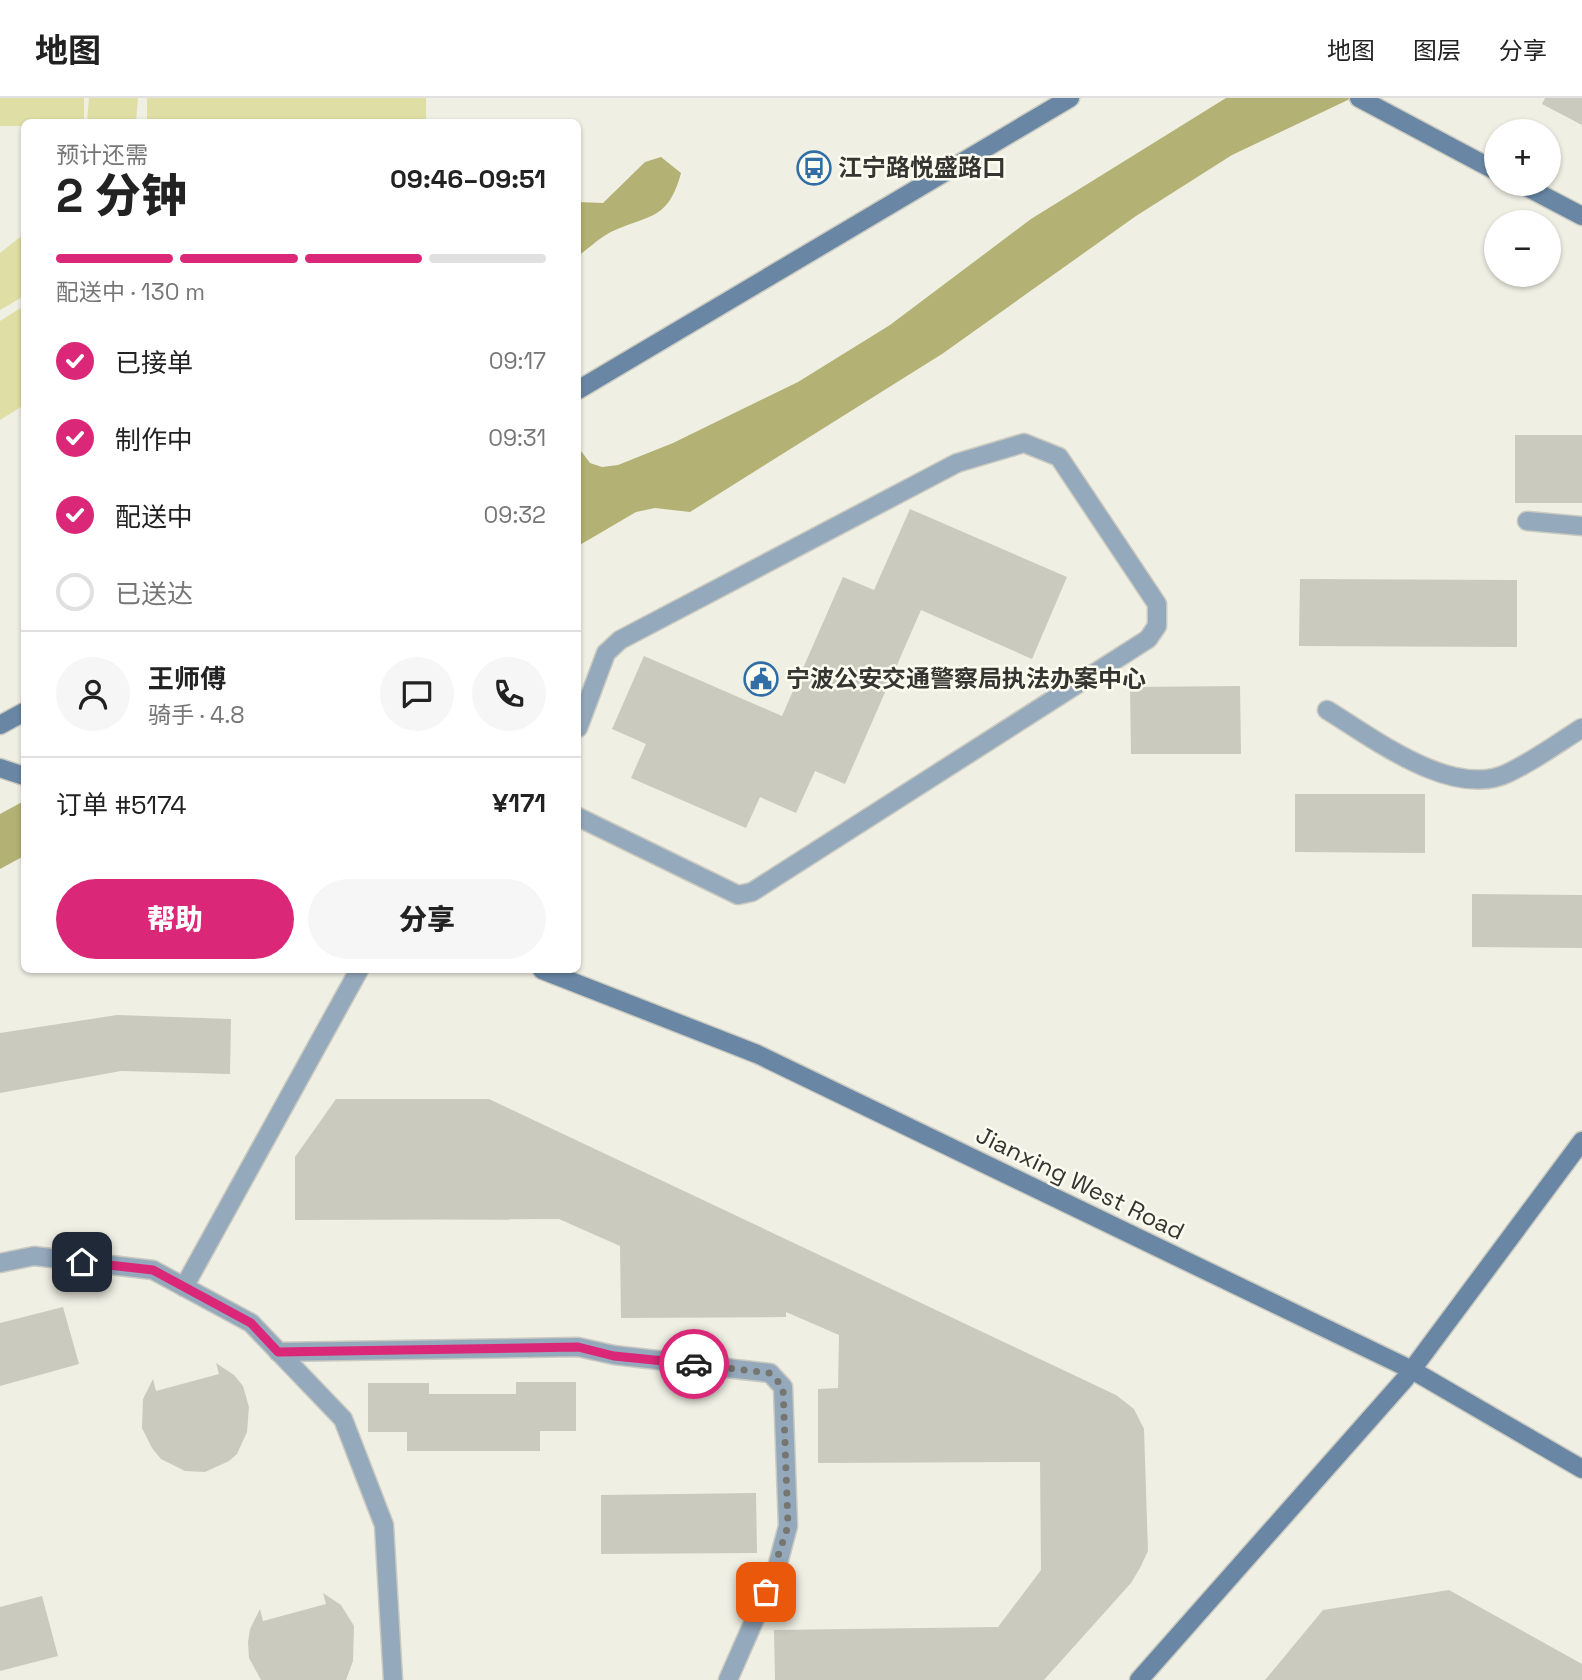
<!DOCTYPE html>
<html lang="zh">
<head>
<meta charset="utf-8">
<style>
	:root { --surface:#fff; --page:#f6f6f6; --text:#222; --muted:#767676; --line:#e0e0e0; --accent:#db2777 }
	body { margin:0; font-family:"Space Grotesk","Noto Sans SC",sans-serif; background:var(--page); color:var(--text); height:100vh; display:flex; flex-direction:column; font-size:26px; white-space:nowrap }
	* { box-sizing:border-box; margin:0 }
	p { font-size:23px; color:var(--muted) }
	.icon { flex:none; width:38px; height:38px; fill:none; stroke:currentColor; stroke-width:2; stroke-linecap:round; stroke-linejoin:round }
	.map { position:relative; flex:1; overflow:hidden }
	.panel { position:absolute; left:21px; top:21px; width:560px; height:854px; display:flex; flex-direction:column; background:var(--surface); border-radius:10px; box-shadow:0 2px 5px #0004 }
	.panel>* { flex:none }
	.controls { position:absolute; left:1484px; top:21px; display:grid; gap:14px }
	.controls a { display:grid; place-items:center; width:77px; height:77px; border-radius:50%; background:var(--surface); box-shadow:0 2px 5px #0004; font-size:35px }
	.pin { position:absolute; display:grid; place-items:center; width:60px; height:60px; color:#fff; margin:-30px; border-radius:14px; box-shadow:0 4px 10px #0006 }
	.courier { position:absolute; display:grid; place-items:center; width:70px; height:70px; margin:-35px; border:5px solid #db2777; border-radius:50%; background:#fff; color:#222; box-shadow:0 2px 9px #0007 }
	.head em { font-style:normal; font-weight:800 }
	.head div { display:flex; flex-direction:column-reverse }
	.head { display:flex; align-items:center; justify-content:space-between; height:119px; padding:0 35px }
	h1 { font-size:46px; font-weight:800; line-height:52px }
	.bar { display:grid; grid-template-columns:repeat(4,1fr); gap:10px 7px; align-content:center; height:84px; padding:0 35px }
	.bar i { height:9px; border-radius:5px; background:var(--line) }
	.bar .active { background:var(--accent) }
	.bar p { grid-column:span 4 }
	.line { display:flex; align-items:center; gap:18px; padding:0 35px; border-top:2px solid var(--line) }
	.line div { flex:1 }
	.round { display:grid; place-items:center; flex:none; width:74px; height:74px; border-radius:37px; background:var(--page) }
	ol { padding:0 35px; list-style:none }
	li { display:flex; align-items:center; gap:21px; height:77px }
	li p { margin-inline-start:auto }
	li .icon { padding:7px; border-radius:50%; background:var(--accent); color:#fff; stroke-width:4 }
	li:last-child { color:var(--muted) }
	li i { width:38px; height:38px; border:4px solid var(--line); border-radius:50% }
	.cta { display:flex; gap:14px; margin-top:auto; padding:14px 35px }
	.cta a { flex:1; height:80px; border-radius:42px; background:var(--accent); color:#fff; font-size:28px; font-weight:800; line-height:80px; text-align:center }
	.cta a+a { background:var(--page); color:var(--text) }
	header { display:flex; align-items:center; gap:42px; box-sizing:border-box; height:98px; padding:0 35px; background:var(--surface); border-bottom:2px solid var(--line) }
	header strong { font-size:33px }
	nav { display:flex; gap:38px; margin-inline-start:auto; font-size:24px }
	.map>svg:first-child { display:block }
	.green { fill:#dedea5 }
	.water { fill:#b3b274 }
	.building { fill:#cacabf }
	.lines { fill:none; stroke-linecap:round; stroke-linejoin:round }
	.lane-casing { stroke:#cacac0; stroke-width:21 }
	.secondary-casing { stroke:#cacac0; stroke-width:21 }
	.lane { stroke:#95a9bd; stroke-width:18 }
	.secondary { stroke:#6987a5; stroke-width:18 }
	.done { stroke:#767670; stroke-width:7; stroke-dasharray:0 12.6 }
	.route { stroke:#db2777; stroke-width:9 }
	.labels { text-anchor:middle; stroke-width:5; stroke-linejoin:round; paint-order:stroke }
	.poi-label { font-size:24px; font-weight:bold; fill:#353531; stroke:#fcfcf1; text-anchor:start }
	.street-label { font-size:24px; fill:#353531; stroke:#fcfcf1 }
</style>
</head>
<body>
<header>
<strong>地图</strong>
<nav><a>地图</a><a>图层</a><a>分享</a></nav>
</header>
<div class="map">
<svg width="1582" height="1582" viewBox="0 0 1582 1582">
	<rect width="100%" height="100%" fill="#efefe4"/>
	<!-- green -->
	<g class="green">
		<path d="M0,0h84v24h-60v4h-24z"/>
		<path d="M89,0h49l-2,24h-49z"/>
		<rect x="147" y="0" width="279" height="24"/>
		<path d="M24,136v62l-24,14v-57z"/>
		<path d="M24,208v99l-24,15v-99z"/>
	</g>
	<!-- water -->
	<g class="water">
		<path d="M1226,0h126l-120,57 -96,61 -194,138 -252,158 -35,-4 -19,4 -58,34v-99l12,16 12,4 16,-2 55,-22 125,-61 92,-57 141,-106z"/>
		<path d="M661,59l20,16c-13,49 -33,41 -72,60 -11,6 -21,16 -31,23v-54l25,1 42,-41z"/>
		<path d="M24,703v55l-24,13v-55z"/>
	</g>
	<!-- building -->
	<g class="building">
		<path d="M1545,0h37v27l-40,-21z"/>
		<rect x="1515" y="337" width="67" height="68"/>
		<path d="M910,411l157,68 -35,82 -111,-49 -76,174 -30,-13 -19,42 -36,-16 -14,31 -115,-50 15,-34 -34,-15 32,-73 138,60 61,-139 31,13z"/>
		<path d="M1300,481l217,1v67l-218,-1z"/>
		<path d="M1240,588l1,68h-110l-1,-67z"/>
		<path d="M1295,696h130v59l-130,-1z"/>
		<path d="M1472,796l110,1v53l-110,-1z"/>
		<path d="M117,917l114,4 -1,55 -109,-3 -121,22v-60z"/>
		<path d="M336,1001h153l627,296 18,14 10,20 4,122 -8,17 -9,15 -87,97h-269l-1,-50 224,-3 43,-57 -1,-108 -222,1v-74l20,-1 1,-53 -53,-23v5l-165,1 -1,-72 -61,-27 -264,1v-63z"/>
		<path d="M63,1209l16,57 -79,22v-63z"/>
		<path d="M216,1265l18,12 9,11 6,21 -2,25 -10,22 -8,7 -24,11 -20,-1 -24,-12 -9,-11 -10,-20 1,-29 10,-20 3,12 63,-17z"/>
		<path d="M516,1284h60v49h-36v20h-133v-19h-39v-49h61v11h87z"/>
		<path d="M756,1395l1,60 -156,1v-59z"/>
		<path d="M1449,1492l133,74v16h-317l58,-70z"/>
		<path d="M323,1495l18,12 13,21 -1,35 -7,19h-85l-12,-22 -1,-16 2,-13 10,-20 3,12 63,-17z"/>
		<path d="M42,1498l16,60 -58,15v-64z"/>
	</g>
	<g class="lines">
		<defs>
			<g id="lane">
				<path d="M1527,423l55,5"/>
				<path d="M1327,612c46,28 126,90 181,63 26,-12 50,-30 74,-45"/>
				<path d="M578,630l28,-75 14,-13 337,-177 67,-20 35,14 98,147v22l-9,13 -396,253 -14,3 -160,-78"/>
				<path d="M0,1165l34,-7 119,14 98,53 92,96 41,106 9,155"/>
				<path d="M184,1189l175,-317"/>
				<path d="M278,1254l300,-5 36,8 156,18 13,14 5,139 -12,45 -48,109"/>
			</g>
			<g id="secondary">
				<path d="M1359,0l137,73"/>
				<path d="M1521,86l61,32"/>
				<path d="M578,292l492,-292"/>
				<path d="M0,627l24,-13"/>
				<path d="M0,670l24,8"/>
				<path d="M542,872l215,84 655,316 170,99"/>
				<path d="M1139,1582l266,-301 177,-238"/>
			</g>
		</defs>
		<!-- lane casing -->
		<use href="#lane" class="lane-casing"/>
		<!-- secondary casing -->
		<use href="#secondary" class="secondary-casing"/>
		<!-- lane -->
		<use href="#lane" class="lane"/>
		<!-- secondary -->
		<use href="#secondary" class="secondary"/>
	</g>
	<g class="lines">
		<!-- done -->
		<path class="done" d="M694,1266l76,9 13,14 5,139 -22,66"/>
		<!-- route -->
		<path class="route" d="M82,1164l71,8 98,53 27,29 300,-5 36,9 80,8"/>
	</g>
	<!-- icons -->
	<defs>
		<symbol id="bus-ring" viewBox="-11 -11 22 22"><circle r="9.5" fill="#fcfcf1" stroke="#306ea5" stroke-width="1.5"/><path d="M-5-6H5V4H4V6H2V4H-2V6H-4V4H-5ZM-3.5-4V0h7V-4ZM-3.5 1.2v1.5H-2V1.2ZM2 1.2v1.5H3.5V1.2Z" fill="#306ea5"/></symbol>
		<symbol id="civic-ring" viewBox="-11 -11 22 22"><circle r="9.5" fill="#fcfcf1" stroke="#306ea5" stroke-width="1.5"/><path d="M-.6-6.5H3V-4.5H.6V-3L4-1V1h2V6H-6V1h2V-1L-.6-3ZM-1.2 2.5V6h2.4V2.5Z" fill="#306ea5"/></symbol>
	</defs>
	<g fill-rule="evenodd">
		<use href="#bus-ring" x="795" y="51" width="38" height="38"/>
		<use href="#civic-ring" x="742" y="562" width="38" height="38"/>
	</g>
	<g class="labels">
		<!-- poi labels -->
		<g class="poi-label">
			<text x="838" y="78">江宁路悦盛路口</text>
			<text x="786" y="589">宁波公安交通警察局执法办案中心</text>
		</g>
		<!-- street labels -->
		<g class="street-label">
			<text transform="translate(1080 1085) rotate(26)" y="8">Jianxing West Road</text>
		</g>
	</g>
</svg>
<div class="controls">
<a>+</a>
<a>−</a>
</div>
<div class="pin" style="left:766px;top:1494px;background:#ea580c"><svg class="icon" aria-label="bag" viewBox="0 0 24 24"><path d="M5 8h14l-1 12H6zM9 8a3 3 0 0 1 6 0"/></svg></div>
<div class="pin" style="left:82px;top:1164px;background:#1f2937"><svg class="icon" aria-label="home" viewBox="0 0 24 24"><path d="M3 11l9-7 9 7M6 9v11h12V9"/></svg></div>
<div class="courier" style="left:694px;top:1266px"><svg class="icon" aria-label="car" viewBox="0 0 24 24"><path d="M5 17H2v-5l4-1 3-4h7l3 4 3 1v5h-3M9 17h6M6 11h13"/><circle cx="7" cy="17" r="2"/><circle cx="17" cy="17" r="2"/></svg></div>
<section class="panel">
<div class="head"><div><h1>2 分钟</h1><p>预计还需</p></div><em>09:46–09:51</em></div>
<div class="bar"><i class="active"></i><i class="active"></i><i class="active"></i><i></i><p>配送中 · 130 m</p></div>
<ol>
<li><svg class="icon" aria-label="check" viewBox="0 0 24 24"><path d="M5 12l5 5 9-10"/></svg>已接单<p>09:17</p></li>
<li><svg class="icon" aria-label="check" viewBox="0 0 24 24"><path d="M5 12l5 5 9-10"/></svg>制作中<p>09:31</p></li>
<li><svg class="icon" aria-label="check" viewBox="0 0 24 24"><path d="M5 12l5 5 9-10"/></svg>配送中<p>09:32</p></li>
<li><i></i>已送达</li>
</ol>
<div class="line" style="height:126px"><a class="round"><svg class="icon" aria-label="person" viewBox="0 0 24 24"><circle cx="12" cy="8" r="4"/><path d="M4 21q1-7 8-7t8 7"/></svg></a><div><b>王师傅</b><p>骑手 · 4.8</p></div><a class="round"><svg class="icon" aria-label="chat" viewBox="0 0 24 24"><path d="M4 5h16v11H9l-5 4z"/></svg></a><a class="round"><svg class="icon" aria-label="phone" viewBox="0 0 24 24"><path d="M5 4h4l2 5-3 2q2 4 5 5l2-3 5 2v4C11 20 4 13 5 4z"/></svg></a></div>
<div class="line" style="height:91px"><div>订单 #5174</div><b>¥171</b></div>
<div class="cta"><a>帮助</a><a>分享</a></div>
</section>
</div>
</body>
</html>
